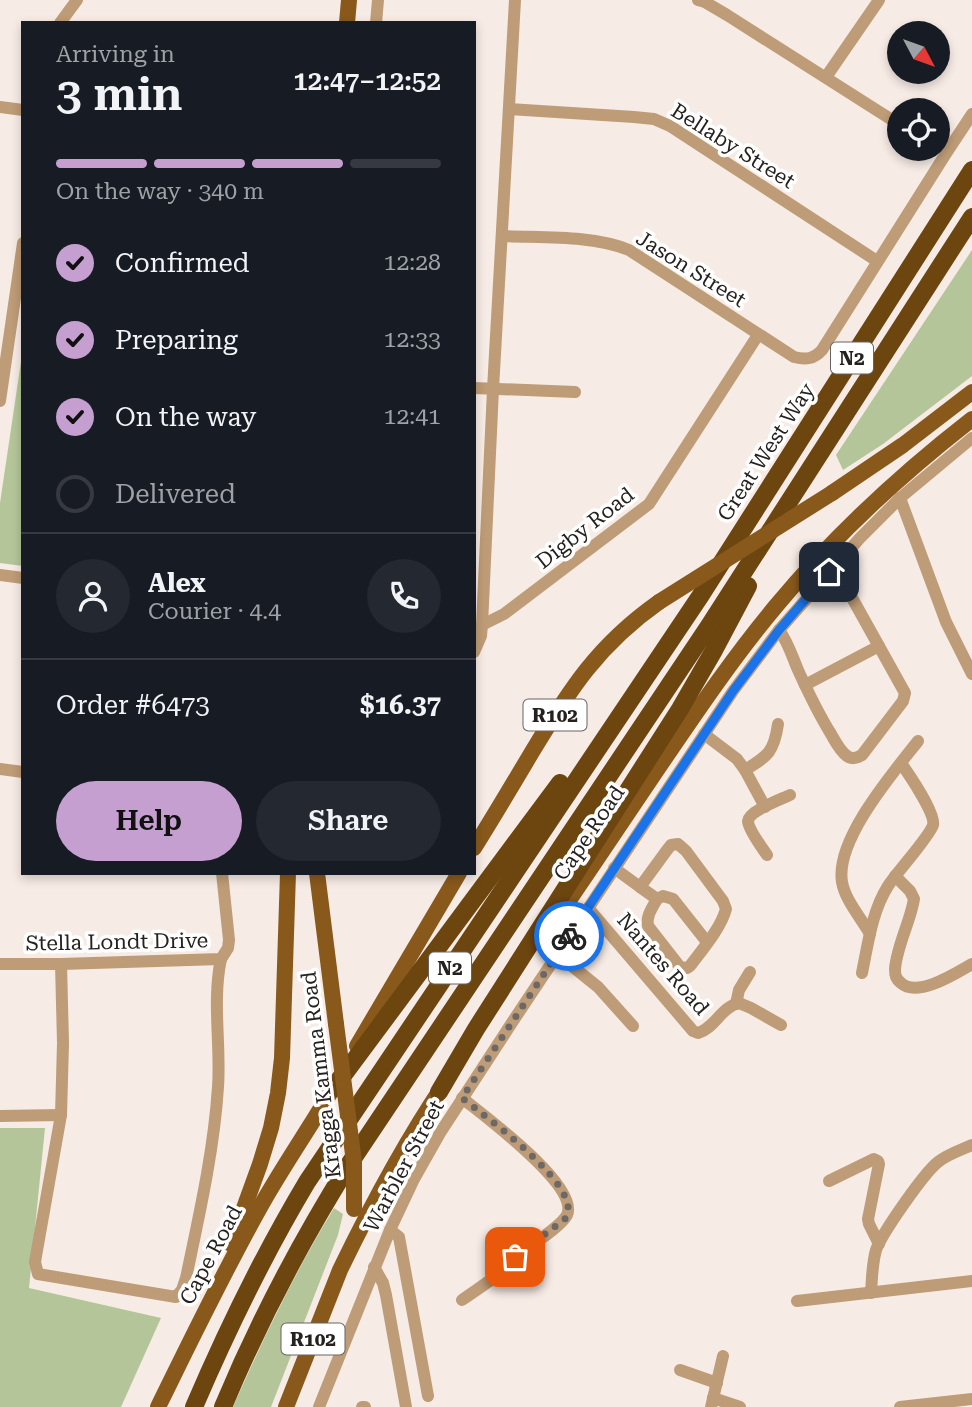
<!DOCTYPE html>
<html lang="en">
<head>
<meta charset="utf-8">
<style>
	:root { --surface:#171b24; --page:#242831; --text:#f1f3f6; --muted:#9ea1a6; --line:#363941; --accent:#c69fd1 }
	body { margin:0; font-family:"Roboto Serif",serif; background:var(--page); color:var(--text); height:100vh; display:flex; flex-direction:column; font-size:26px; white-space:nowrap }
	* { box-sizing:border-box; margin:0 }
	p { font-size:23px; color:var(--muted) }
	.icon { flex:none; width:38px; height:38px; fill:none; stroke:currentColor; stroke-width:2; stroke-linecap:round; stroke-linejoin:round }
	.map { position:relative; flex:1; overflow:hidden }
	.sheet { position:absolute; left:21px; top:21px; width:455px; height:854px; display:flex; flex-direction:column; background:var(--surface); border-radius:0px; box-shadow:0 4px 10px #0003 }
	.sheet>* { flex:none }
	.needle { width:46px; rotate:131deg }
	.controls { position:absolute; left:887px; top:21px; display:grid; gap:14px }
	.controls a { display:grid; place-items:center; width:63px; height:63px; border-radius:50%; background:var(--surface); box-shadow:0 4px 10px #0003; font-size:35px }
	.pin { position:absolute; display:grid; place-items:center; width:60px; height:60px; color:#fff; margin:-30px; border-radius:14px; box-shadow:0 4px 10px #0006 }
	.courier { position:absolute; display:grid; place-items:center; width:70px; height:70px; margin:-35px; border:5px solid #1a73e8; border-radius:50%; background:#fff; color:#222; box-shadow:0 2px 9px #0007 }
	.overview em { font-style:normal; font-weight:600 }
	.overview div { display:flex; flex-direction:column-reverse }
	.overview { display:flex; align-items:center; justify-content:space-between; height:119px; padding:0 35px }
	h1 { font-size:46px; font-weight:600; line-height:52px }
	.bar { display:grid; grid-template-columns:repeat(4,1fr); gap:10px 7px; align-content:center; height:84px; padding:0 35px }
	.bar i { height:9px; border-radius:5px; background:var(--line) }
	.bar .selected { background:var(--accent) }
	.bar p { grid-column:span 4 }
	.line { display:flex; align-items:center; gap:18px; padding:0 35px; border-top:2px solid var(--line) }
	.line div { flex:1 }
	.round { display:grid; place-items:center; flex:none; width:74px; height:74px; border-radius:37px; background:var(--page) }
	ol { padding:0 35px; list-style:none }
	li { display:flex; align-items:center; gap:21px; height:77px }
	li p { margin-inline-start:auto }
	li .icon { padding:7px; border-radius:50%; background:var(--accent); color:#111; stroke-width:4 }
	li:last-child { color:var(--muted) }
	li i { width:38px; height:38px; border:4px solid var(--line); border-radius:50% }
	.button { display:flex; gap:14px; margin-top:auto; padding:14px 35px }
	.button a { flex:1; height:80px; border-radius:42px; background:var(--accent); color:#111; font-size:28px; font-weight:600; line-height:80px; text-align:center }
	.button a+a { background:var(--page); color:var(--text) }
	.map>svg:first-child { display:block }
	.green { fill:#b4c699 }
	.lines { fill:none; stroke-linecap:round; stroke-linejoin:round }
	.minor { stroke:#be9c77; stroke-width:12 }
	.major { stroke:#89591c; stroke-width:16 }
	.highway { stroke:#6d450f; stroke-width:18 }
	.major-bridge { stroke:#89591c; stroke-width:16 }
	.done { stroke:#6e6864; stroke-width:7; stroke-dasharray:0 12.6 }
	.route { stroke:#1a73e8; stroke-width:9 }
	.labels { text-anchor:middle; stroke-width:7; stroke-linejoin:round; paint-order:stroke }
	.shield { fill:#fff; stroke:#666462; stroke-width:2 }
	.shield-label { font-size:19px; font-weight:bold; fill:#25211f }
	.street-label { font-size:21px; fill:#25211f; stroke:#fff }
</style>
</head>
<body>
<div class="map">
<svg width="972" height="1407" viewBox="0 0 972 1407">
	<rect width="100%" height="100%" fill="#f7ebe5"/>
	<!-- green -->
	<g class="green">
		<path d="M972,250v126l-89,68 -40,26 -7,-15z"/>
		<path d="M23,348v218l-23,-3v-60z"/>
		<path d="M0,1128h45l-16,160 132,30 -40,89h-121z"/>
		<path d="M334,1208l9,6 -5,21 -67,172h-38c30,-68 62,-135 101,-199z"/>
	</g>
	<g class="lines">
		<!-- minor -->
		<g class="minor">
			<path d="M698,0l7,2 22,13 173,110"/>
			<path d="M60,23l17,-23"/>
			<path d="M376,23l2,-23"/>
			<path d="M826,77l53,-77"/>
			<path d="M0,107l23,3"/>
			<path d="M509,109l125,8 20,2 16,7 207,135"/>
			<path d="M502,236c40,2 90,-1 127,14l165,107c12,3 20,2 28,-7l123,-195 27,-41"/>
			<path d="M474,388l101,4"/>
			<path d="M0,401l23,-158"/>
			<path d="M900,498l46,124 26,52"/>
			<path d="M0,575l23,3"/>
			<path d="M482,625l22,-11 145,-110 109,-169"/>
			<path d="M779,630c9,12 13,26 19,40 10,22 20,43 33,64 4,7 9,17 16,22 5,4 10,2 15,-1l41,-54 2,-8 -54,-97 -22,-24"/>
			<path d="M474,652l7,-16 1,-11 11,-236 22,-389"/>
			<path d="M805,685l74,-39"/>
			<path d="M704,734l33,25 8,11 20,37"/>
			<path d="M0,769l23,3"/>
			<path d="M745,770c23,-14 29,-18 33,-46"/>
			<path d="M767,855c-5,-7 -19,-27 -19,-34 1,-10 34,-22 42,-26"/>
			<path d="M614,868l26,19"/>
			<path d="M895,876l15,15 4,8c-4,24 -17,46 -19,70 0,7 1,10 6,14 17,15 55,-10 71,-19"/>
			<path d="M657,899c-5,9 -11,17 -9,27l32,41 7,1 3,-2c12,-16 31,-38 36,-57l-3,-8 -37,-50 -8,-7 -7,1 -4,5 -27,37 17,12 6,-3 10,3 34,43"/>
			<path d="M588,908l105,123 5,2c17,-5 23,-26 41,-30l12,5 30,17"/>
			<path d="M870,934c-9,-16 -25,-34 -28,-52 -7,-42 51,-109 76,-141"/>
			<path d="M557,954l41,33 35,39"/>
			<path d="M0,964h61l160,-5 7,-11 1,-8 -7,-67"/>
			<path d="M61,964l2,79 -2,72 -25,141 -1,6 3,12 138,23 6,-7 4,-12c13,-62 28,-128 32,-191 3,-42 -6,-86 3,-128"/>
			<path d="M862,973c6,-29 10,-62 26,-87 9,-14 42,-50 45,-61 3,-11 -25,-52 -32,-62"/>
			<path d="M736,1004l3,-14 11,-18"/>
			<path d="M462,1098c21,17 118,88 105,117 -6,12 -39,32 -50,41 -7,6 -13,13 -20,19 -11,9 -24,17 -35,25"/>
			<path d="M0,1116l61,-1"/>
			<path d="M829,1181l45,-22 4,2 1,3 -11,55 1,5 10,20"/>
			<path d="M390,1230l9,7 29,159"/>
			<path d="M374,1267l9,16 3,12 20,112"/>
			<path d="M871,1293c1,-14 1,-29 5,-43 6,-17 48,-77 62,-88 10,-8 23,-12 34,-17"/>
			<path d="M797,1301l175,-20"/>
			<path d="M680,1370l37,13"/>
			<path d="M713,1398l27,9"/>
			<path d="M319,1407l71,-177 24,-51 26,-46 75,-115 218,-327 46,-61 81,-92 40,-40 72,-60"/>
			<path d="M362,1407h3"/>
			<path d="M711,1407l12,-51"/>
			<path d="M900,1407l72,-8"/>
		</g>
		<!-- major -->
		<g class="major">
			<path d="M347,23l2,-23"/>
			<path d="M832,493l71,-48 69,-53"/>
			<path d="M474,848c20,-32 39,-64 58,-96 38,-63 66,-107 127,-150"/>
			<path d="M317,873l19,151"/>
			<path d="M550,928c38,-55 75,-111 113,-167 36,-53 72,-106 113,-155 58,-70 124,-131 196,-187"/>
			<path d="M357,1046l102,-173"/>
			<path d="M231,1244l29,-80 11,-36 7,-35 4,-35 6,-185"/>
			<path d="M158,1407c34,-69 67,-138 105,-205 24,-42 52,-82 76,-124"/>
			<path d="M286,1407l54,-137c31,-64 65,-128 105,-187"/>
		</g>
		<!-- highway -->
		<g class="highway">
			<path d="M333,1089l227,-306"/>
			<path d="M439,1092l37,-63 204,-320 33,-57 35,-66"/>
			<path d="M194,1407c33,-77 70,-153 113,-225l394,-587 271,-425"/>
			<path d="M223,1407c35,-84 77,-164 125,-241l361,-540 263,-409"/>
		</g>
		<!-- major-bridge -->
		<g class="major-bridge">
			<path d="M659,602l173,-109"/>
			<path d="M336,1024l18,138v47"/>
		</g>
	</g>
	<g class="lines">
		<!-- done -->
		<path class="done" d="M515,1257l51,-39c2,-6 3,-10 1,-16 -9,-32 -78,-83 -105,-104l107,-162"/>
		<!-- route -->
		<path class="route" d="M569,936l164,-245 46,-61 50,-58"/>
	</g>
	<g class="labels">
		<!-- shield labels -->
		<g class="shield">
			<rect x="831" y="342.5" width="42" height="31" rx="5"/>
			<rect x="523.5" y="699.5" width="63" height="31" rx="5"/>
			<rect x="429" y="952.5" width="42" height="31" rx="5"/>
			<rect x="281.5" y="1323.5" width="63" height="31" rx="5"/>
		</g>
		<g class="shield-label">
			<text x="852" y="365">N2</text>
			<text x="555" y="722">R102</text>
			<text x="450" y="975">N2</text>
			<text x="313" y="1346">R102</text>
		</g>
		<!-- street labels -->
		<g class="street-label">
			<text transform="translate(733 146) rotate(32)" y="7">Bellaby Street</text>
			<text transform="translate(691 269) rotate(32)" y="7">Jason Street</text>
			<text transform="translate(766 452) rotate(-57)" y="7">Great West Way</text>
			<text transform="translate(585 528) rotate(-38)" y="7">Digby Road</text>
			<text transform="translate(589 833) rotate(-56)" y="7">Cape Road</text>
			<text transform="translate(117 942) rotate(-1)" y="7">Stella Londt Drive</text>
			<text transform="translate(663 964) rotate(49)" y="7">Nantes Road</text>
			<text transform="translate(321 1075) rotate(-97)" y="7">Kragga Kamma Road</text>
			<text transform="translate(404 1166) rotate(-62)" y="7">Warbler Street</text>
			<text transform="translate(211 1255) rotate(-62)" y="7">Cape Road</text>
		</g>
	</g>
</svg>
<div class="controls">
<a><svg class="needle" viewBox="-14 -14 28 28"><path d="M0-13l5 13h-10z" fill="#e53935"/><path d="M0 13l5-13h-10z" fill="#9ea1a6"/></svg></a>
<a><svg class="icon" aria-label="locate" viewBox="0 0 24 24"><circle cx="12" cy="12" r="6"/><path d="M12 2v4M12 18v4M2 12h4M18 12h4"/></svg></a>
</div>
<div class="pin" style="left:515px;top:1257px;background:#ea580c"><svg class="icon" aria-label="bag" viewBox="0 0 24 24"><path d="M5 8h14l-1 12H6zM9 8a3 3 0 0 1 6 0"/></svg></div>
<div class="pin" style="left:829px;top:572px;background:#1f2937"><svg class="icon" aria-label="home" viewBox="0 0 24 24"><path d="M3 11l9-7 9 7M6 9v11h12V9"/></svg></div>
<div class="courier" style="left:569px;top:936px"><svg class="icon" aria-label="bike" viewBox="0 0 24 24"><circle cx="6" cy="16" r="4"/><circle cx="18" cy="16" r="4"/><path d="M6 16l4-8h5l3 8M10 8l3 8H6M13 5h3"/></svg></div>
<section class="sheet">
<div class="overview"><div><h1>3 min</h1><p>Arriving in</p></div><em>12:47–12:52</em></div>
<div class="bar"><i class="selected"></i><i class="selected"></i><i class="selected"></i><i></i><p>On the way · 340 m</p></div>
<ol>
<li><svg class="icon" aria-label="check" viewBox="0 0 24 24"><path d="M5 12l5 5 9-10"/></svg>Confirmed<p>12:28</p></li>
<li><svg class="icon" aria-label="check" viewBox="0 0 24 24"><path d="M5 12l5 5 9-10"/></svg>Preparing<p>12:33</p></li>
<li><svg class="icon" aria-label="check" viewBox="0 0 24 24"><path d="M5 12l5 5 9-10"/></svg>On the way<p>12:41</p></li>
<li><i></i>Delivered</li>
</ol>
<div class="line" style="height:126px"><a class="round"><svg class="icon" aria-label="person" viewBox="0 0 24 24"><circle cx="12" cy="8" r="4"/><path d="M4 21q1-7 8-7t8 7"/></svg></a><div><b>Alex</b><p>Courier · 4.4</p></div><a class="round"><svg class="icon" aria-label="phone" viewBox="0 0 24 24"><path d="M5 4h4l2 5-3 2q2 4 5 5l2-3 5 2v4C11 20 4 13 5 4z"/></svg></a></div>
<div class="line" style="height:91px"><div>Order #6473</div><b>$16.37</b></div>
<div class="button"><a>Help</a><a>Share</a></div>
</section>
</div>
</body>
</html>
